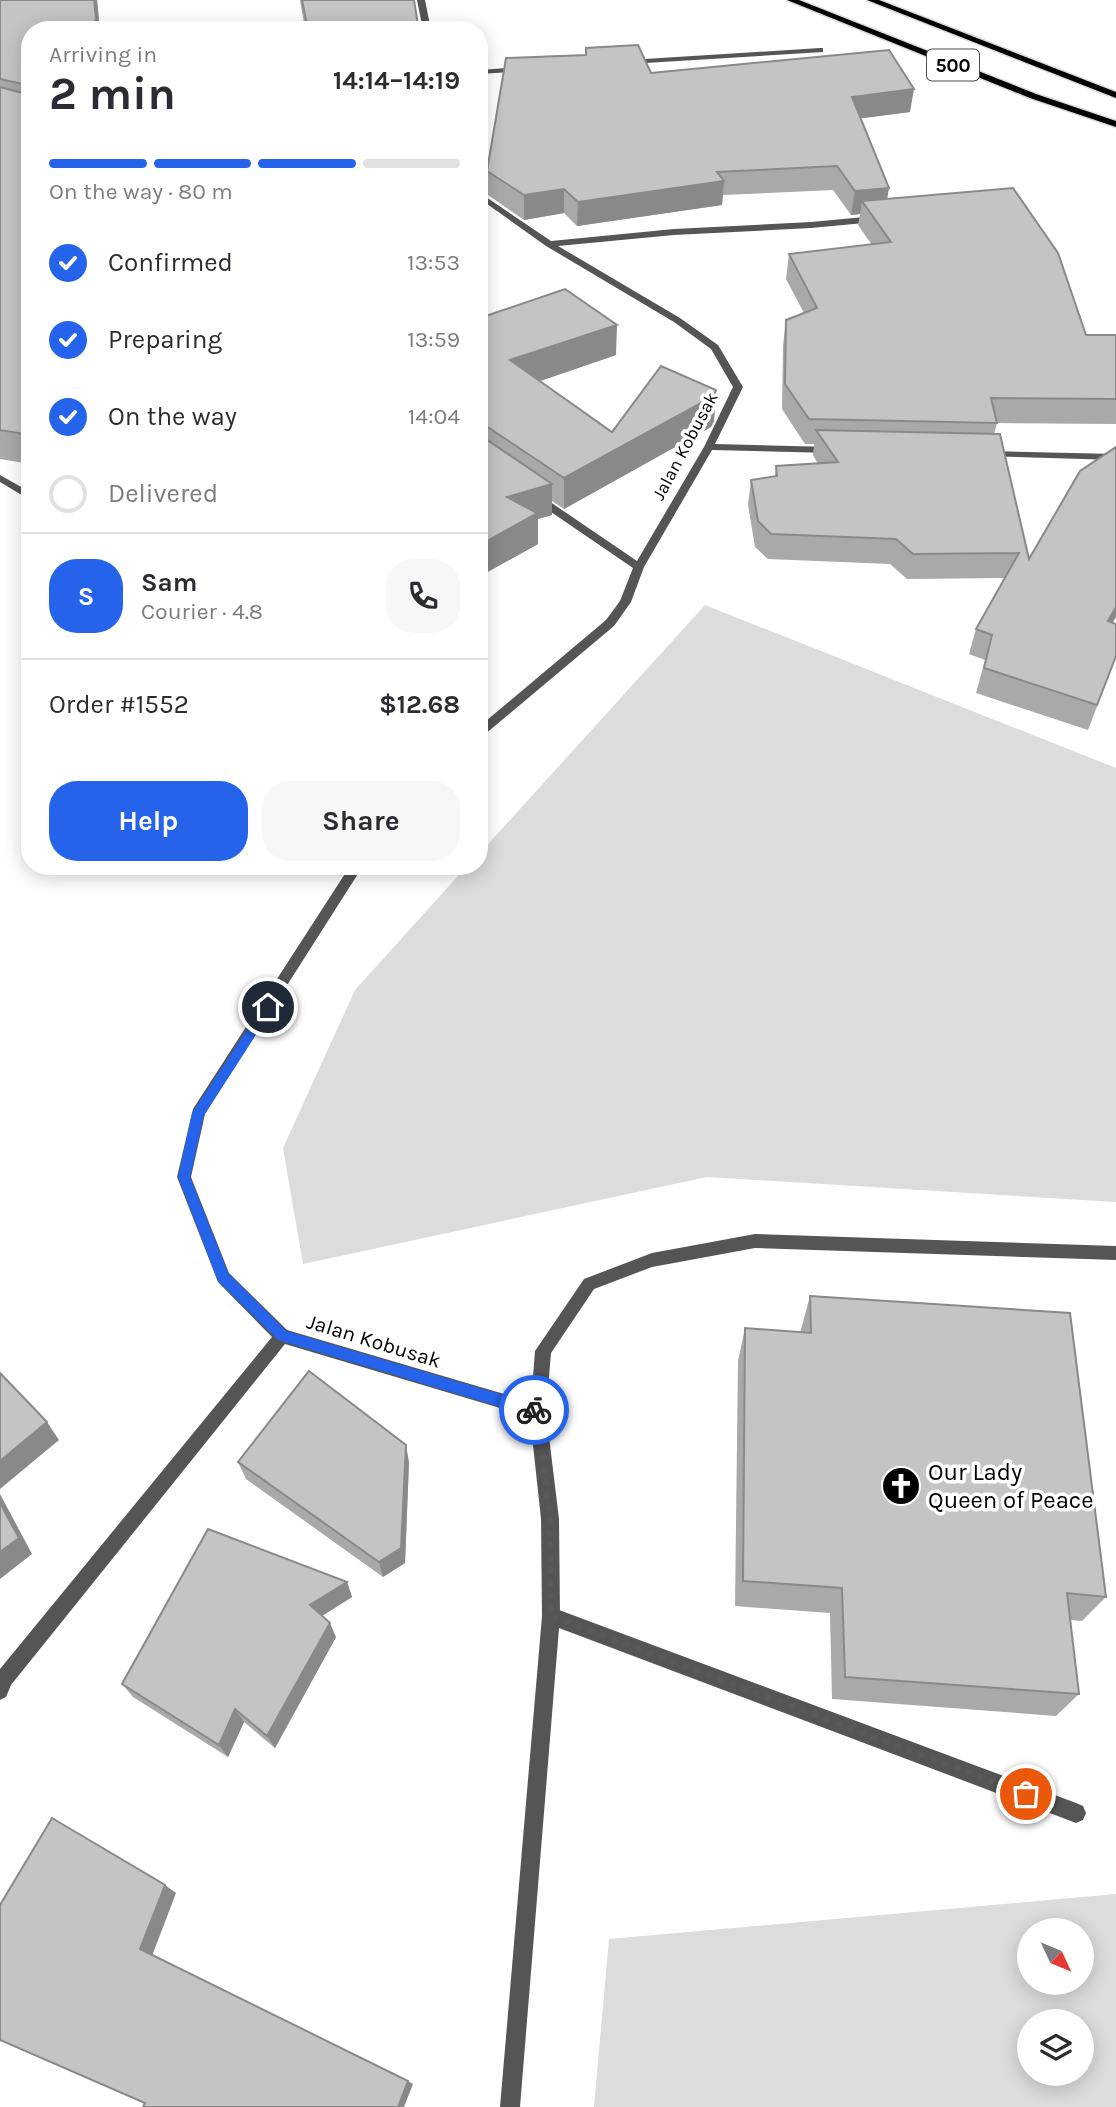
<!DOCTYPE html>
<html lang="en">
<head>
<meta charset="utf-8">
<style>
	:root { --surface:#fff; --page:#f7f7f7; --text:#2b2b33; --muted:#7c7c81; --line:#e1e1e2; --accent:#2563eb }
	body { margin:0; font-family:Karla,sans-serif; background:var(--page); color:var(--text); height:100vh; display:flex; flex-direction:column; font-size:26px; white-space:nowrap }
	* { box-sizing:border-box; margin:0 }
	p { font-size:23px; color:var(--muted) }
	.icon { flex:none; width:38px; height:38px; fill:none; stroke:currentColor; stroke-width:2; stroke-linecap:round; stroke-linejoin:round }
	.map { position:relative; flex:1; overflow:hidden }
	.sheet { position:absolute; left:21px; top:21px; width:467px; height:854px; display:flex; flex-direction:column; background:var(--surface); border-radius:28px; box-shadow:0 4px 18px #0003 }
	.sheet>* { flex:none }
	.needle { width:46px; rotate:134deg }
	.controls { position:absolute; left:1017px; top:1918px; display:grid; gap:14px }
	.controls a { display:grid; place-items:center; width:77px; height:77px; border-radius:50%; background:var(--surface); box-shadow:0 4px 18px #0003; font-size:35px }
	.pin { position:absolute; display:grid; place-items:center; width:60px; height:60px; color:#fff; margin:-30px; border:4px solid #fff; border-radius:50%; box-shadow:0 2px 7px #0007 }
	.courier { position:absolute; display:grid; place-items:center; width:70px; height:70px; margin:-35px; border:5px solid #2563eb; border-radius:50%; background:#fff; color:#222; box-shadow:0 2px 9px #0007 }
	.headline em { font-style:normal; font-weight:700 }
	.headline div { display:flex; flex-direction:column-reverse }
	.headline { display:flex; align-items:center; justify-content:space-between; height:119px; padding:0 28px }
	h1 { font-size:46px; font-weight:700; line-height:52px }
	.bar { display:grid; grid-template-columns:repeat(4,1fr); gap:10px 7px; align-content:center; height:84px; padding:0 28px }
	.bar i { height:9px; border-radius:5px; background:var(--line) }
	.bar .current { background:var(--accent) }
	.bar p { grid-column:span 4 }
	.line { display:flex; align-items:center; gap:18px; padding:0 28px; border-top:2px solid var(--line) }
	.line div { flex:1 }
	.round { display:grid; place-items:center; flex:none; width:74px; height:74px; border-radius:28px; background:var(--page) }
	ol { padding:0 28px; list-style:none }
	li { display:flex; align-items:center; gap:21px; height:77px }
	li p { margin-inline-start:auto }
	li .icon { padding:7px; border-radius:50%; background:var(--accent); color:#fff; stroke-width:4 }
	li:last-child { color:var(--muted) }
	li i { width:38px; height:38px; border:4px solid var(--line); border-radius:50% }
	.primary-button { display:flex; gap:14px; margin-top:auto; padding:14px 28px }
	.primary-button a { flex:1; height:80px; border-radius:28px; background:var(--accent); color:#fff; font-size:28px; font-weight:700; line-height:80px; text-align:center }
	.primary-button a+a { background:var(--page); color:var(--text) }
	.map>svg:first-child { display:block }
	.green { fill:#dcdcdc; fill-rule:evenodd }
	.lines { fill:none; stroke-linecap:round; stroke-linejoin:round }
	.primary-casing { stroke:#dbdbdb; stroke-width:3 }
	.service { fill:#555; fill-rule:evenodd }
	.minor { fill:#555; fill-rule:evenodd }
	.primary { fill:#000; fill-rule:evenodd }
	.wall { fill:#a9a9a9 }
	.shaded-wall { fill:#898989 }
	.building { fill:#c4c4c4; stroke:#898989; stroke-width:2 }
	.route { fill:#2563eb }
	.done { stroke:#595959; stroke-width:7; stroke-dasharray:0 12.6 }
	.labels { text-anchor:middle; stroke-width:7; stroke-linejoin:round; paint-order:stroke }
	.far-street-label { font-size:18px; fill:#000; stroke:#fff }
	.shield { fill:#fff; stroke:#4c4c4c; stroke-width:2 }
	.shield-label { font-size:19px; font-weight:bold; fill:#000 }
	.street-label { font-size:21px; fill:#000; stroke:#fff }
	.near-poi-label { font-size:24px; fill:#000; stroke:#fff; text-anchor:start }
</style>
</head>
<body>
<div class="map">
<svg width="1116" height="2107" viewBox="0 0 1116 2107">
	<rect width="100%" height="100%" fill="#fff"/>
	<!-- green -->
	<g class="green">
		<path d="M705,605l411,163v434l-409,-25 -404,87 -20,-116 72,-158 112,-124h13v-13z"/>
		<path d="M1116,1894v213h-522l15,-168zM1029,1930h53v53h-53zM1029,2021h53v53h-53z"/>
	</g>
	<g class="lines">
		<defs>
			<g id="primary">
				<path d="M787,0h12l237,94 80,27v6l-86,-29z"/>
				<path d="M867,0h12l237,92v6z"/>
			</g>
		</defs>
		<!-- primary casing -->
		<use href="#primary" class="primary-casing"/>
		<!-- service -->
		<path class="service" d="M551,1607l525,196 7,3 3,7 -3,7 -7,3 -525,-198 -6,-3 -3,-6 3,-6z"/>
		<!-- minor -->
		<g class="minor">
			<path d="M417,0h8l6,30h-8z"/>
			<path d="M820,48h3v4l-194,12 -4,-2 4,-2z"/>
			<path d="M522,67l4,2 -1,2 -45,3v-4z"/>
			<path d="M480,193l71,48 123,-12 137,-7 64,-6 4,3 -4,3 -64,6 -137,7 -116,11 122,72 38,27 25,42 -28,57 116,3 5,3 -5,3 -119,-3 -68,117 -13,35 -17,24 -130,109 -4,1v-10l126,-106 14,-19 13,-33 -101,-69v-4h8l97,66 67,-114 29,-60 -22,-38 -37,-27 -128,-76 -66,-47z"/>
			<path d="M988,451l128,3v6l-132,-4v-4z"/>
			<path d="M0,475l30,17v8l-30,-18z"/>
			<path d="M350,866h13l-158,248 -14,63 38,96 58,57 244,72 4,-51 49,-72 68,-26 103,-19 361,12v14l-361,-12 -103,19 -58,22 -43,64 -5,59 13,107 1,97 -40,491h-20l42,-491 -1,-97 -11,-102 -245,-73 -274,341 -5,12 -6,3v-31l272,-332 -54,-55 -41,-105 16,-68z"/>
		</g>
		<!-- primary -->
		<use href="#primary" class="primary"/>
	</g>
	<!-- wall -->
	<g class="wall">
		<path d="M0,0h97l3,30h-70v434l-30,-5z"/>
		<path d="M300,0h114l4,30h-113z"/>
		<path d="M651,73l259,39 -49,6 27,81 198,136h30v89l-119,-1 -3,11 35,125 84,64 3,34 -28,73 -112,-37 9,-33 -16,-6 7,-25 29,-51 -98,1 -17,-15 -122,-5 -13,-12 -7,-42 3,-25 24,-4 1,-10 42,-2 -5,-9 1,-11h-9l-23,-35 1,-64 3,-25 18,-7 -18,-34 3,-25 83,-9 -14,-20 2,-11 -9,1 -18,-25 -110,5 -1,10 -145,21 -13,-13 -40,7 -36,-25 -1,-24z"/>
		<path d="M480,318l136,37 -76,26 72,51 104,-42 -2,31 -3,6 -147,82 -12,-8v14l-14,4v25l-54,30 1,9 -5,2z"/>
		<path d="M810,1296l296,301 -24,24 -12,-1 9,74 -23,22 -224,-17 -2,-86 -95,-7 3,-245 7,-33 55,5z"/>
		<path d="M238,1462h171l-4,101 -22,14 -137,-98z"/>
		<path d="M347,1582l5,15 -30,19 14,21 -61,111 -31,-26 -16,35 -95,-60 -11,-13z"/>
	</g>
	<!-- shaded-wall -->
	<g class="shaded-wall">
		<path d="M94,0h3l3,30h-12z"/>
		<path d="M914,89l-4,23 -61,8 3,-23z"/>
		<path d="M724,181l-2,24 -145,21 1,-24z"/>
		<path d="M889,188l-4,24 -23,-11 -2,13 -9,1 4,-24z"/>
		<path d="M564,189v24l-40,7v-25z"/>
		<path d="M617,325l-1,30 -105,36 -1,-31z"/>
		<path d="M716,390l-2,31 -3,6 -147,82v-31z"/>
		<path d="M552,484v31l-14,4v25l-54,30 1,9 -5,2v-40l27,-48z"/>
		<path d="M1116,607v10l-17,29 9,-25z"/>
		<path d="M47,1422l12,18 -59,49v-28z"/>
		<path d="M406,1445l3,17 -4,101 -22,14 -4,-15z"/>
		<path d="M0,1494l32,60 -32,25z"/>
		<path d="M347,1582l5,15 -35,22 -7,-14z"/>
		<path d="M330,1623l6,14 -61,111 -8,-12z"/>
		<path d="M235,1709l9,13 -16,35 -9,-12z"/>
		<path d="M165,1885l11,8 -24,63 -12,-7z"/>
		<path d="M408,2081l5,3 -9,23h-6z"/>
	</g>
	<!-- building -->
	<g class="building">
		<path d="M0,0h94l2,19 -8,11h-58v405l-30,-5v-343l22,6 3,-3 -2,-6 -23,-5z"/>
		<path d="M302,0h112l4,25 -17,1 1,4h-94z"/>
		<path d="M638,45l13,28 238,-23 25,39 -62,8 37,91 -34,3 -18,-25 -120,6 7,9 -146,21 -14,-13 -40,6 -37,-24 19,-113 80,-3v-7z"/>
		<path d="M1013,188l45,65 28,82h30v64l-125,-1 6,25 -188,-4 -24,-35 1,-64 31,-12 -28,-54 102,-12 -29,-41z"/>
		<path d="M565,289l52,36 -107,35 102,72 49,-66 55,24 -2,6 -150,82 -84,-56v-104z"/>
		<path d="M816,430l184,4 29,125 51,-88 36,-24v160l-8,14 8,3v32l-19,49 -113,-37 8,-33 -16,-6 43,-76 -106,1 -17,-15 -125,-5 -13,-13 -7,-41 26,-4 -1,-10 62,-4z"/>
		<path d="M480,435l72,49 -45,13 30,16 -57,32z"/>
		<path d="M810,1296l260,17 36,284 -39,-4 12,101 -234,-17 -3,-89 -99,-7 2,-253 66,5z"/>
		<path d="M309,1371l97,74 -5,103 -22,14 -141,-100z"/>
		<path d="M0,1373l47,49 -47,39z"/>
		<path d="M0,1503l19,35 -19,14z"/>
		<path d="M208,1529l139,53 -37,23 20,18 -63,113 -32,-27 -16,36 -97,-61z"/>
		<path d="M52,1818l113,67 -25,64 268,132 -10,26h-255l2,-4 -145,-63v-135z"/>
	</g>
	<!-- route -->
	<path class="route" d="M268,1003l4,1v6l-68,105 -14,62 38,96 58,58 248,73 4,2v9l-4,2 -256,-77 -60,-59 -40,-104 14,-64 72,-109z"/>
	<g class="lines">
		<!-- done -->
		<path class="done" d="M534,1410l4,2 12,107 1,97 475,178"/>
	</g>
	<!-- icons -->
	<defs>
		<symbol id="church-disc" viewBox="-11 -11 22 22"><circle r="9.5" fill="#000" stroke="#fff"/><path d="M-1.2-6h2.4v3.5h3.3v2.4h-3.3V6h-2.4V-.1h-3.3v-2.4h3.3Z" fill="#fff"/></symbol>
	</defs>
	<g fill-rule="evenodd">
		<use href="#church-disc" x="879" y="1464" width="44" height="44"/>
	</g>
	<g class="labels">
		<!-- far-street labels -->
		<g class="far-street-label">
			<text transform="translate(685 446) rotate(-62)" y="6">Jalan Kobusak</text>
		</g>
		<!-- shield labels -->
		<rect class="shield" x="927" y="49.5" width="52" height="31" rx="5"/>
		<g class="shield-label">
			<text x="953" y="72">500</text>
		</g>
		<!-- street labels -->
		<g class="street-label">
			<text transform="translate(374 1341) rotate(17)" y="7">Jalan Kobusak</text>
		</g>
		<!-- near-poi labels -->
		<g class="near-poi-label">
			<text x="928" y="1480">Our Lady<tspan x="928" dy="28">Queen of Peace</tspan></text>
		</g>
	</g>
</svg>
<div class="controls">
<a><svg class="needle" viewBox="-14 -14 28 28"><path d="M0-13l5 13h-10z" fill="#e53935"/><path d="M0 13l5-13h-10z" fill="#7c7c81"/></svg></a>
<a><svg class="icon" aria-label="layers" viewBox="0 0 24 24"><path d="M12 4l9 5-9 5-9-5zM3 14l9 5 9-5"/></svg></a>
</div>
<div class="pin" style="left:1026px;top:1794px;background:#ea580c"><svg class="icon" aria-label="bag" viewBox="0 0 24 24"><path d="M5 8h14l-1 12H6zM9 8a3 3 0 0 1 6 0"/></svg></div>
<div class="pin" style="left:268px;top:1007px;background:#1f2937"><svg class="icon" aria-label="home" viewBox="0 0 24 24"><path d="M3 11l9-7 9 7M6 9v11h12V9"/></svg></div>
<div class="courier" style="left:534px;top:1410px"><svg class="icon" aria-label="bike" viewBox="0 0 24 24"><circle cx="6" cy="16" r="4"/><circle cx="18" cy="16" r="4"/><path d="M6 16l4-8h5l3 8M10 8l3 8H6M13 5h3"/></svg></div>
<section class="sheet">
<div class="headline"><div><h1>2 min</h1><p>Arriving in</p></div><em>14:14–14:19</em></div>
<div class="bar"><i class="current"></i><i class="current"></i><i class="current"></i><i></i><p>On the way · 80 m</p></div>
<ol>
<li><svg class="icon" aria-label="check" viewBox="0 0 24 24"><path d="M5 12l5 5 9-10"/></svg>Confirmed<p>13:53</p></li>
<li><svg class="icon" aria-label="check" viewBox="0 0 24 24"><path d="M5 12l5 5 9-10"/></svg>Preparing<p>13:59</p></li>
<li><svg class="icon" aria-label="check" viewBox="0 0 24 24"><path d="M5 12l5 5 9-10"/></svg>On the way<p>14:04</p></li>
<li><i></i>Delivered</li>
</ol>
<div class="line" style="height:126px"><b class="round" style="background:var(--accent);color:#fff">S</b><div><b>Sam</b><p>Courier · 4.8</p></div><a class="round"><svg class="icon" aria-label="phone" viewBox="0 0 24 24"><path d="M5 4h4l2 5-3 2q2 4 5 5l2-3 5 2v4C11 20 4 13 5 4z"/></svg></a></div>
<div class="line" style="height:91px"><div>Order #1552</div><b>$12.68</b></div>
<div class="primary-button"><a>Help</a><a>Share</a></div>
</section>
</div>
</body>
</html>
